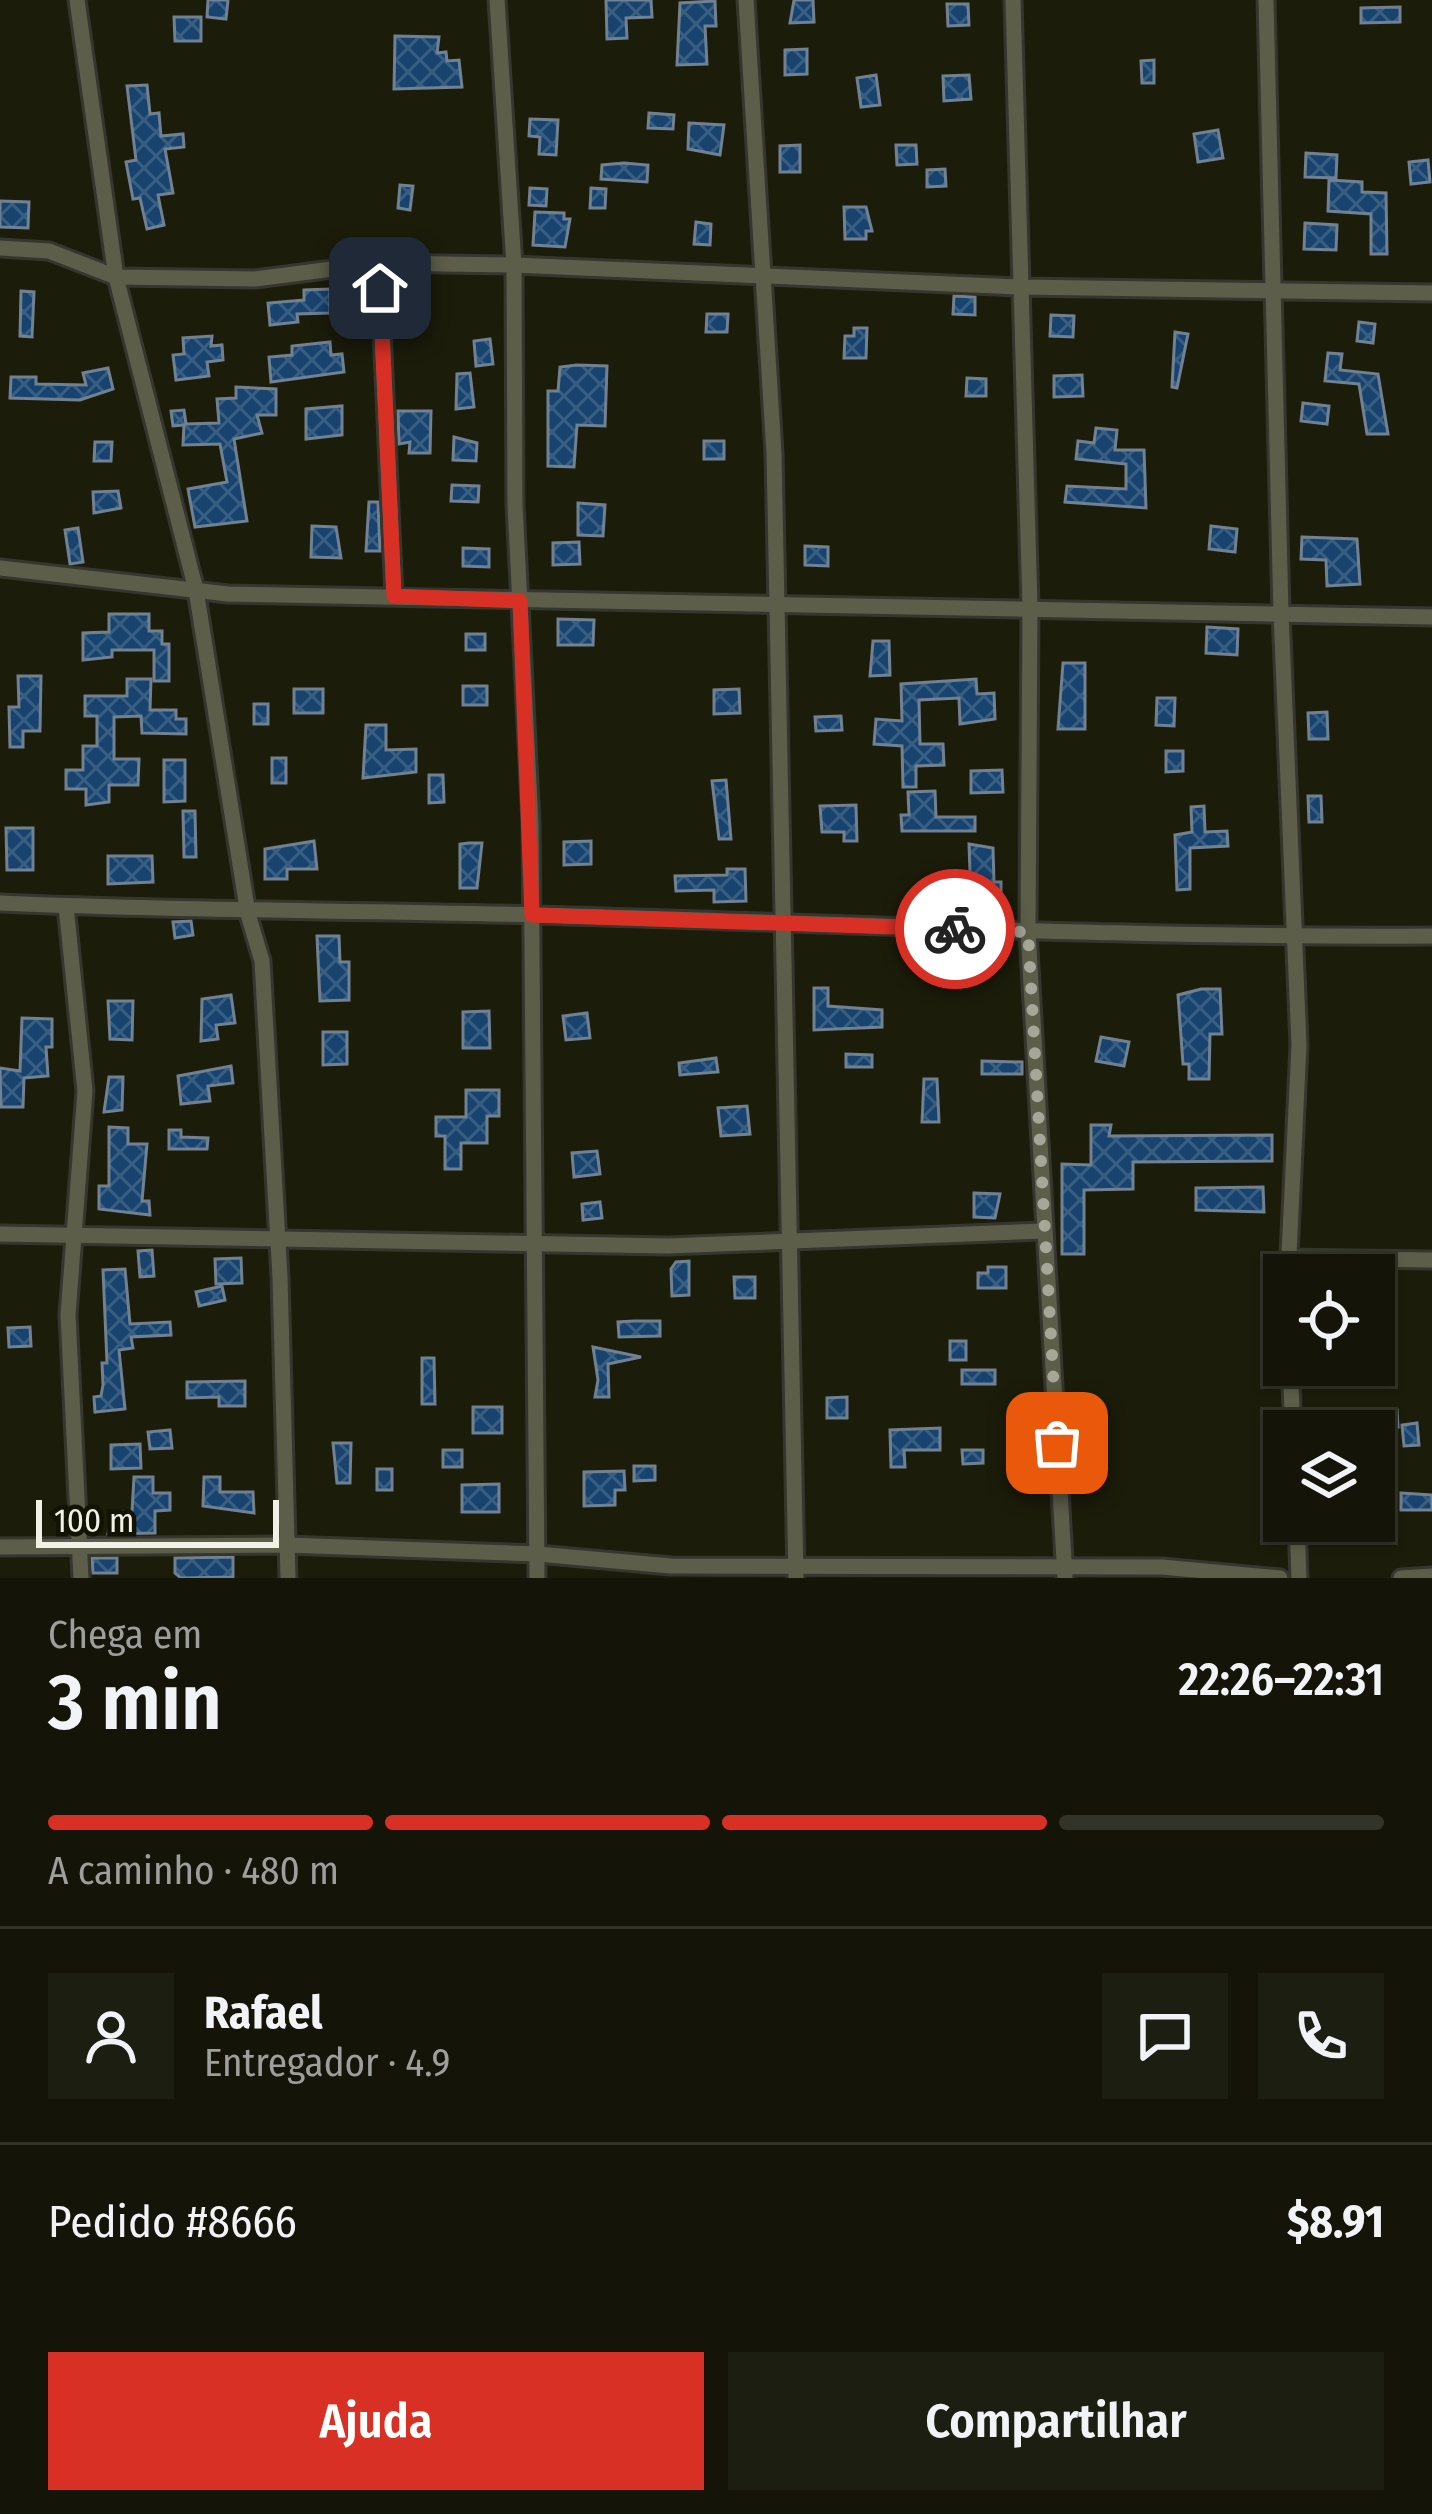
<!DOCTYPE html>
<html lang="pt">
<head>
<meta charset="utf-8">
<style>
	:root { --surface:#141508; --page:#1d1e12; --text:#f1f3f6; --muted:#9d9f9c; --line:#333429; --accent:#d93025 }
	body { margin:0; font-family:"Fira Sans Condensed",sans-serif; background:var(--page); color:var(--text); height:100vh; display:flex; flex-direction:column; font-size:45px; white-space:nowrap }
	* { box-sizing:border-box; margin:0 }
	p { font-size:39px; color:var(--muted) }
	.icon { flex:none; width:66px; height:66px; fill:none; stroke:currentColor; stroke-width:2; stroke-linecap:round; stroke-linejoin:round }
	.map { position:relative; height:1578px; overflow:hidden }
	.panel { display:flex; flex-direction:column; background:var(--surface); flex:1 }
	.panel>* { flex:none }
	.buttons { position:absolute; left:1263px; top:1254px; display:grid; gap:24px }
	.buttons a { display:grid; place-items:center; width:132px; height:132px; border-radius:0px; background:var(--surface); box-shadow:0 3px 9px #0004,0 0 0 3px var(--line); font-size:60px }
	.scale { position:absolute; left:36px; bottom:30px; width:243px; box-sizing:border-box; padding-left:12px; border:6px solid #f1f2e6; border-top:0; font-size:33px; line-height:42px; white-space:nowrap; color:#f1f2e6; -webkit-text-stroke:9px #121303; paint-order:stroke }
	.pin { position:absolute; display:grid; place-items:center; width:102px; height:102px; color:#fff; margin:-51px; border-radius:24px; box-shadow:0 6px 18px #0006 }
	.courier { position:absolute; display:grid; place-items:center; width:120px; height:120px; margin:-60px; border:9px solid #d93025; border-radius:50%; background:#fff; color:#222; box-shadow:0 3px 15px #0007 }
	.summary em { font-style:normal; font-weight:600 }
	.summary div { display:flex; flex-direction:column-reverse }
	.summary { display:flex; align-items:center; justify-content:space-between; height:204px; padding:0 48px }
	h1 { font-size:78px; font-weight:600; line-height:90px }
	.bar { display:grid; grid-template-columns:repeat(4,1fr); gap:18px 12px; align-content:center; height:144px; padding:0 48px }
	.bar i { height:15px; border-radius:9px; background:var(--line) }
	.bar .active { background:var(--accent) }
	.bar p { grid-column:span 4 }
	.line { display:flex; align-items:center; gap:30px; padding:0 48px; border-top:3px solid var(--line) }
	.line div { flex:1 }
	.round { display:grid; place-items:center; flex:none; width:126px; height:126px; border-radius:0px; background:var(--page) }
	.primary-button { display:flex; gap:24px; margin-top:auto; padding:24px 48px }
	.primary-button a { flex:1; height:138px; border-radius:0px; background:var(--accent); color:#fff; font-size:48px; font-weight:600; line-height:138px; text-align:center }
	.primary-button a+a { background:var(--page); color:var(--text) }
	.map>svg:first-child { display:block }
	.building { fill:url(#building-cross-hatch); stroke:#718192; stroke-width:3 }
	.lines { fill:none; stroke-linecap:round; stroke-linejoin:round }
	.street-casing { stroke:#35362e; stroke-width:21 }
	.street { stroke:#5c5e4a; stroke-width:15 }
	.done { stroke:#a6a799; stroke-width:12; stroke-dasharray:0 21.6 }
	.route { stroke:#d93025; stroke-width:15 }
</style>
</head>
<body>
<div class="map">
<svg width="1432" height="1578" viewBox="0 0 1432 1578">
	<defs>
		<pattern id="building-cross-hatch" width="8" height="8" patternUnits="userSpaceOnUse" patternTransform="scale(3)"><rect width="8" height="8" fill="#17436e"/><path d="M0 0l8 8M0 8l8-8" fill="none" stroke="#395f83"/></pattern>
	</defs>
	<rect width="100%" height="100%" fill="#1b1c0a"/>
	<!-- building -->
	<g class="building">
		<path d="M208,0h20l-2,19 -19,-2z"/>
		<path d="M606,0h45l1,17 -26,1 1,20 -20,1z"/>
		<path d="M794,0h19l1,22 -24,1z"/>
		<path d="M715,1l1,25h-11l2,38 -30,1 3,-62z"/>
		<path d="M947,4h21l1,21 -21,1z"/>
		<path d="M1400,7v15l-39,1v-15z"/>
		<path d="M174,17h27v24h-26z"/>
		<path d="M395,36l44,1 -2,16 9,-1 1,9 12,-1 3,27 -68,2z"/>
		<path d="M807,49v25l-22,1v-25z"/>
		<path d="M1154,60v23h-12l-1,-22z"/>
		<path d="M876,75l4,30 -19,2 -4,-29z"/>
		<path d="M969,75l2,24 -27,2 -1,-25z"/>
		<path d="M147,85l3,29 9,-1 2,23 22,-2 1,13 -19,2 8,44 -15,2 6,30 -17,4 -7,-31 -7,1 -7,-37 10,-2 -9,-74z"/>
		<path d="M649,113l25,2 -1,14 -25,-1z"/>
		<path d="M530,119l28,1 -2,35 -17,-1 1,-17 -11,-1z"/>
		<path d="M689,123l35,2 -4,30 -32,-6z"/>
		<path d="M1218,130l5,28 -25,4 -4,-28z"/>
		<path d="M800,145v27h-20v-26z"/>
		<path d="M896,145h20l1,19 -20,1z"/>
		<path d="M1306,153l31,2 -1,23 -31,-1z"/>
		<path d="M1428,160l2,22 -19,2 -2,-22z"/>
		<path d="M624,163l24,2 -1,17 -46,-3 1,-14z"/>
		<path d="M945,169l1,17 -19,1v-17z"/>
		<path d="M1329,180l33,2v10l24,1 1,61h-16v-40l-43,-3z"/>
		<path d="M400,185l13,1 -3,24 -12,-2z"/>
		<path d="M530,188l17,1 -1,17 -17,-1z"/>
		<path d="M591,188l15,1 -1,19h-15z"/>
		<path d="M0,201l29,1 -1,26 -28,-1z"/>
		<path d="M844,207h22l6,24h-6v8h-21z"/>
		<path d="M535,212l29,1v6h6l-5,28 -32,-2z"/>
		<path d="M696,222l15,2 -1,21 -16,-1z"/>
		<path d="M1305,223l32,2 -1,25 -32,-1z"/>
		<path d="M392,275l23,1v17l-23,-1z"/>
		<path d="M330,289v24l-33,1 1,8 -28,3 -2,-22 36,-3v-10z"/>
		<path d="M21,291l13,1 -2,45 -12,-1z"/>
		<path d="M954,296l21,1v18l-22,-1z"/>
		<path d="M707,314h21l-1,18h-21z"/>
		<path d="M1051,315l23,1 -1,21 -23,-1z"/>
		<path d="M1359,322l16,2 -2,19 -16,-2z"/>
		<path d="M854,328h13l-1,30h-22l1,-22h9z"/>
		<path d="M1175,332l13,2 -11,54 -5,-1z"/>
		<path d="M212,336l-1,10 11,-1 1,15 -16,2 2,14 -33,4 -3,-25 11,-1 -1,-16z"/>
		<path d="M490,339l3,25 -17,2 -2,-25z"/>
		<path d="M330,342l1,13 11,-1 2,18 -73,10 -2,-25 23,-2v-9z"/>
		<path d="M1328,353l14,1 -2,16 38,4 10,60h-21l-8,-50 -34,-3z"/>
		<path d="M577,365l30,1 -2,60 -28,-1 -3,42 -26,-1v-75h10l2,-24z"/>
		<path d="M108,368l5,21 -33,11 -70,-2 1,-21h25v7l50,1 -3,-12z"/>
		<path d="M470,373l4,34 -18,2 1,-35z"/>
		<path d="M1082,375l1,21 -29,1v-21z"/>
		<path d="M967,378l19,1v17h-20z"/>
		<path d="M236,387l40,2v26h-19l5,18 -28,6 13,82 -52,6 -7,-38 39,-7 -7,-38 -37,1 1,-20 -11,1 -2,-15 13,-1 2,14 33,-1 -2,-24 19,-1z"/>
		<path d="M1303,403l26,3 -2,18 -26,-3z"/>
		<path d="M342,406v29l-36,4v-30z"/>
		<path d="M398,411h33l-1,42h-21l1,-11 -11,2z"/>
		<path d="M1096,428l21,2 -2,20h29l2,58 -81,-6 2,-16 59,3v-25l-50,-5 2,-18 16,2z"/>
		<path d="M454,437l23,6 -1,18 -23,-1z"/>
		<rect x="704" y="441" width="20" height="18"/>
		<path d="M95,442h17l-1,19h-17z"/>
		<path d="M452,485l27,1 -1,16 -27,-1z"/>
		<path d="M118,491l3,17 -27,5 -1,-21z"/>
		<path d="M369,502h9l2,49h-14z"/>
		<path d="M578,503l27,2 -2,31 -25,-1z"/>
		<path d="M312,526l24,1 5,31 -30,-1z"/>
		<path d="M1211,526l26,3 -2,23 -26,-3z"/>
		<path d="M78,528l5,34 -13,2 -5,-34z"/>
		<path d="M1302,537l55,2 3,45 -33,2 -1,-26 -25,-1z"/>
		<path d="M579,542l1,22 -27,1v-22z"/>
		<path d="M805,546l23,1v19l-23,-1z"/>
		<path d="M463,548l26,1v18l-26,-1z"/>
		<path d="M109,614h40v17h13v13h7v37h-15v-31h-42v7l-29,3v-27l26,-1z"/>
		<path d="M558,619l36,1 -1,25h-35z"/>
		<path d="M1207,627l31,2 -1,26 -31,-2z"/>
		<rect x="466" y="634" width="19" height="16"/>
		<path d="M873,641h16l1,34 -20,1z"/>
		<path d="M1063,663h22v66h-27z"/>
		<path d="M18,676h23l-1,55h-17v16h-13l-1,-40h10z"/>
		<path d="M127,679h24l-1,31h26v9h10v15l-44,-1 -1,-17 -27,1v42h25l-1,26h-29v17l-23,3v-16h-20v-19h17v-24h14v-30h-12v-20h42z"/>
		<path d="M976,679l1,15 17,-1 1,26 -35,5 -1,-26 -40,2 1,44h23l1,21 -28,1v21h-13l-1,-41 -28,-2 2,-25 26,2 -1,-37z"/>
		<rect x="463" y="686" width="24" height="19"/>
		<rect x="294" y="689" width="29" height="24"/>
		<path d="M739,689l1,24 -26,1v-24z"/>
		<path d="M1157,698h18l-1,28 -18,-1z"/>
		<rect x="254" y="704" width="14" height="20"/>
		<path d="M1327,712l1,27h-19l-1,-26z"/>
		<path d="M841,716l1,14 -26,1 -1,-14z"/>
		<path d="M366,725h20v25l30,-1v23l-53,6z"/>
		<path d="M1166,751h17v20l-17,1z"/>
		<rect x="272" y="758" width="14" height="25"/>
		<path d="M164,760h21v41l-21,1z"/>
		<path d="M1002,770l1,22 -32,1v-22z"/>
		<path d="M429,775h14l1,27 -15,1z"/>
		<path d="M726,780l5,59h-12l-7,-58z"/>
		<path d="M935,791l1,26h39v14h-73l-1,-16h8l-1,-23z"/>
		<path d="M1308,796h13l1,26h-13z"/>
		<path d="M856,805l1,36h-13v-9h-22l-2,-26z"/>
		<path d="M1204,806l1,26 22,-1 1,15 -38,2v41l-13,1 -2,-55 17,-3 -1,-25z"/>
		<path d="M183,811h12l1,46h-12z"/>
		<path d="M6,828h27v42h-26z"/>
		<path d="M314,841l3,28h-30v10h-22v-30z"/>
		<path d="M591,841v23l-27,1v-23z"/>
		<path d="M469,843h13l-5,45h-17v-44z"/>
		<path d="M969,844l24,4 1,34h7v18l-30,1z"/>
		<path d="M108,856h44l1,26 -45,2z"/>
		<path d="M727,869h18l1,32 -32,1v-12l-38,1 -1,-15 52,-1z"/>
		<path d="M191,921l2,14 -18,3 -2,-16z"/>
		<path d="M317,936h22l1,26h9v38l-29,1z"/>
		<path d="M814,988h14v18l54,4v17l-68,3z"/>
		<path d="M1201,989h19l2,45h-12l-1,45h-20v-15h-6l-5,-69z"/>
		<path d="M231,995l4,28 -19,2 2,14 -17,2 1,-42z"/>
		<path d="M108,1001h25l-1,39 -22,-1z"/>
		<path d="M489,1011l1,37h-27v-36z"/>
		<path d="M587,1013l3,25 -24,2 -3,-24z"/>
		<path d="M22,1018l30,1v28h-6l2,29 -24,2 -1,29h-22l-1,-39 20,3z"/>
		<path d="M323,1032h24v32l-24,1z"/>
		<path d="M1101,1037l28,5 -5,24 -28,-5z"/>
		<path d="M846,1054l26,1v12h-26z"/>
		<path d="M716,1058l2,14 -38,3 -1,-12z"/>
		<path d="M982,1061l40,1v12h-40z"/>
		<path d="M231,1066l2,17 -25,3 2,15 -29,3 -3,-28z"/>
		<path d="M109,1077h14l-1,33 -18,2z"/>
		<path d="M924,1079h13l2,43h-17z"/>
		<path d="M466,1090h33v26h-12v27h-26v26h-16v-33h-9v-19h30z"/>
		<path d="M747,1106l3,28 -29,2 -3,-28z"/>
		<path d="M1091,1125h20l-2,11 163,-1v26l-139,1v27l-49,1v64h-22v-90l29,1z"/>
		<path d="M109,1127l19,1v16h19l-5,57h7l1,14 -51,-6v-23h10z"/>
		<path d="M169,1130h12v7l27,1 -1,11h-38z"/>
		<path d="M597,1151l3,23 -26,3 -2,-24z"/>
		<path d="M1263,1187l1,25 -68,-2v-22z"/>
		<path d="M974,1193l26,1 -5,24 -21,-1z"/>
		<path d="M600,1202l2,16 -19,2 -1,-16z"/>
		<path d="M152,1250l2,26 -14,1 -2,-26z"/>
		<path d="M241,1258l1,25 -26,1 -1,-25z"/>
		<path d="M689,1261v34l-17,1 -1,-27 5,-7z"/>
		<path d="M988,1267h18v21h-28v-15h10z"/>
		<path d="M125,1269l5,55 40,-2 1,13 -40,2 2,11 -14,2 6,59 -30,3 -1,-15 7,-1 2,-11 -1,-22h5l-4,-93z"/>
		<path d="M734,1277h21v21h-20z"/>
		<path d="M222,1286l3,14 -26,6 -3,-14z"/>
		<path d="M634,1321h26v15l-41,1 -1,-15z"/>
		<path d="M30,1327l1,19 -22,1 -1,-19z"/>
		<rect x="950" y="1341" width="16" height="19"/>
		<path d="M593,1347l48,10 -33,7 1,33h-14l3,-17z"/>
		<path d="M422,1358h12l1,46h-13z"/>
		<rect x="962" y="1370" width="33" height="14"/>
		<path d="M245,1381v25h-26v-9l-32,1v-16z"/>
		<path d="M847,1397v21h-20v-20z"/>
		<rect x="473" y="1407" width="29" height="26"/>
		<path d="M1397,1410l1,17 -18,1 -1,-16z"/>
		<path d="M1417,1423l2,22 -15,1 -2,-21z"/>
		<path d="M940,1428v22h-36l1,17h-14l-1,-37z"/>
		<path d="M170,1430l2,18 -22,1 -2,-17z"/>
		<path d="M333,1443h18l-1,40h-13z"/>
		<path d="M140,1444l1,24 -30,1v-24z"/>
		<rect x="443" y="1450" width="19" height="17"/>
		<path d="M962,1450h21v13l-20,1z"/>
		<path d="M634,1466h21v14l-21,1z"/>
		<rect x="377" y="1469" width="15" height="21"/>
		<path d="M624,1471l1,19h-10v15l-31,1v-34z"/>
		<path d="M134,1477h19v16h17v17l-15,1v22l-47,1 4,-22h20z"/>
		<path d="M204,1477h16v15h33l1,21 -51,-7z"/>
		<path d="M499,1484v28h-37v-27z"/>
		<path d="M1401,1493l31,2v15h-31z"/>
		<path d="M233,1557v20l-52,1 -6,-5v-15z"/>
		<path d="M92,1558h25v15h-24z"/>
	</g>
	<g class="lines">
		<defs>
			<g id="street">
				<path d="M77,0l39,277 80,313 52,324 14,47 18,316 8,301"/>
				<path d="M497,0l17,265 1,240 16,318 6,755"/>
				<path d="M746,0l28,453 22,1125"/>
				<path d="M1013,0l17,607 -2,325 37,646"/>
				<path d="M1266,0l15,613 18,432 -11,230"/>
				<path d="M0,248l49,3 67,26 139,2 124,-16 135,2 506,22 412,6"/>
				<path d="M379,263l15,333"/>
				<path d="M0,568l228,26 1204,23"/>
				<path d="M0,903c178,8 356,7 535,12 299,8 598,23 897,21"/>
				<path d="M66,906l19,185 -17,224 13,263"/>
				<path d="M0,1234l668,12 375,-15"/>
				<path d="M1287,1258l145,2"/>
				<path d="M1290,1365l3,66"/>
				<path d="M1297,1521l2,57"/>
				<path d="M0,1547l287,-2 250,9 134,12 491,1 118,11"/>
				<path d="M1401,1578l31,-2"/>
			</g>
		</defs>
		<!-- street casing -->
		<use href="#street" class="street-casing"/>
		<!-- street -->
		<use href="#street" class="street"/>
	</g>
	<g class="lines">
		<!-- done -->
		<path class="done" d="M955,929l73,3 29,511"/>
		<!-- route -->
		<path class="route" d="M380,288l14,308 126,5 12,314 423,14"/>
	</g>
</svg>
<div class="buttons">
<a><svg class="icon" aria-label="locate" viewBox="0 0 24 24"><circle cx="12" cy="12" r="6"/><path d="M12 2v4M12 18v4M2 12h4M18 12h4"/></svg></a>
<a><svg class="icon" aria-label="layers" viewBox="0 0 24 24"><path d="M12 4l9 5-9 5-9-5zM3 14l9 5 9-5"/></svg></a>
</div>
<div class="scale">100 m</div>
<div class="pin" style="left:1057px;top:1443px;background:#ea580c"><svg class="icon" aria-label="bag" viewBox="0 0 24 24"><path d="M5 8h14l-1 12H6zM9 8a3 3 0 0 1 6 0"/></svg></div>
<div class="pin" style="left:380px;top:288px;background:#1f2937"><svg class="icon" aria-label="home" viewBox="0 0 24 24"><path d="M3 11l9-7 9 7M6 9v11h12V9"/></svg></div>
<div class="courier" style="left:955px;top:929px"><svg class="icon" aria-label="bike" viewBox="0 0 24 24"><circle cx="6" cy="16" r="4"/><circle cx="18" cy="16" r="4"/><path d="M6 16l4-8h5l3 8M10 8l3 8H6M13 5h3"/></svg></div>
</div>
<section class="panel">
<div class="summary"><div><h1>3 min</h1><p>Chega em</p></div><em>22:26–22:31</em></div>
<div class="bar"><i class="active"></i><i class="active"></i><i class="active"></i><i></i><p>A caminho · 480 m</p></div>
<div class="line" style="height:216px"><a class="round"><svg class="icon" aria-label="person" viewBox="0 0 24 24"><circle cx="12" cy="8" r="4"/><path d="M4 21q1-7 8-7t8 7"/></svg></a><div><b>Rafael</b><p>Entregador · 4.9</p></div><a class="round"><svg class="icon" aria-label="chat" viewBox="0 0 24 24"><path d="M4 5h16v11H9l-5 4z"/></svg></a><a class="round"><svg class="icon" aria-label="phone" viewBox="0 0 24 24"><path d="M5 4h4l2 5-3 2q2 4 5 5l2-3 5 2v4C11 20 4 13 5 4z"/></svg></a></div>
<div class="line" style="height:156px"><div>Pedido #8666</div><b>$8.91</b></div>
<div class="primary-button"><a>Ajuda</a><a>Compartilhar</a></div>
</section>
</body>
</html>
